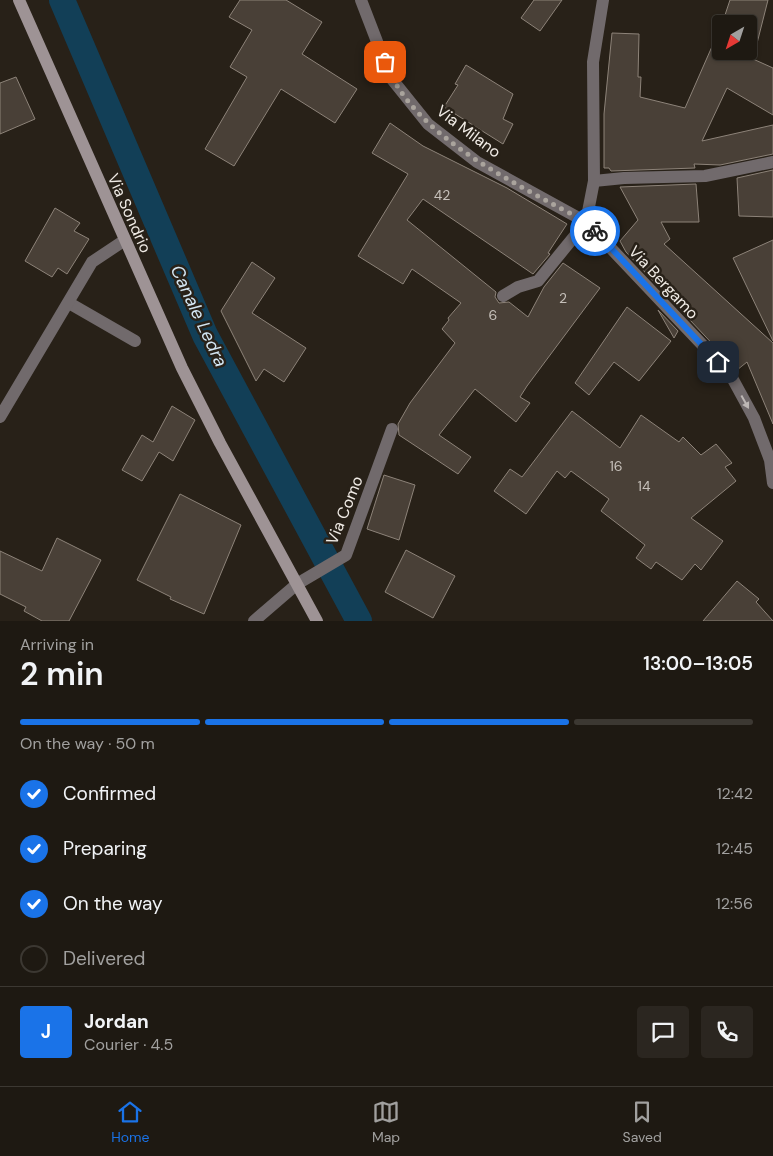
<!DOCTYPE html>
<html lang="en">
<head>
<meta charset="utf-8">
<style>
	:root { --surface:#1e1912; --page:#2b2620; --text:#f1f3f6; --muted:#a1a09f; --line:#3c3832; --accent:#1a73e8 }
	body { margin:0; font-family:"DM Sans",sans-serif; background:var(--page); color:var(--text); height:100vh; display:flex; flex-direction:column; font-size:19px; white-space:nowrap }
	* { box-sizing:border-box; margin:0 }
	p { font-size:16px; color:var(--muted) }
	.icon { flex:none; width:28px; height:28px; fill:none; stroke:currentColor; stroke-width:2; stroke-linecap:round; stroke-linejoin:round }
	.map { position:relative; height:621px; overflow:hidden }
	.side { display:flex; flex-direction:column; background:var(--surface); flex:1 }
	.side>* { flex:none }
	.needle { width:32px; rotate:219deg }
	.controls { position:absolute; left:712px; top:15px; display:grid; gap:10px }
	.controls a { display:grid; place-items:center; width:45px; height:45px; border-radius:5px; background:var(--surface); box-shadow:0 1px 4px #0004,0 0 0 1px var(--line); font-size:25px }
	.pin { position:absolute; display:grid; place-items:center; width:42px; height:42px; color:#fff; margin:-21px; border-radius:10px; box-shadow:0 2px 8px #0006 }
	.courier { position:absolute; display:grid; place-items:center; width:50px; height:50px; margin:-25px; border:4px solid #1a73e8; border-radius:50%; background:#fff; color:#222; box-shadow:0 1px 6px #0007 }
	.overview em { font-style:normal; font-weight:600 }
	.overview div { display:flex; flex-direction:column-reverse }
	.overview { display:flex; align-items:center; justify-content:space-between; height:85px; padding:0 20px }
	h1 { font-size:32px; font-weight:600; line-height:38px }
	.bar { display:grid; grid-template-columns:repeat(4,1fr); gap:8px 5px; align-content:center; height:60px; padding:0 20px }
	.bar i { height:6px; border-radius:4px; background:var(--line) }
	.bar .current { background:var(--accent) }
	.bar p { grid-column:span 4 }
	.line { display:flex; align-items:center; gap:12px; padding:0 20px; border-top:1px solid var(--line) }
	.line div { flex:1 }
	.round { display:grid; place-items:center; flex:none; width:52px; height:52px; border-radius:5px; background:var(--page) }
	ol { padding:0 20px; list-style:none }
	li { display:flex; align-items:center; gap:15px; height:55px }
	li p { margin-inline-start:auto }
	li .icon { padding:5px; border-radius:50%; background:var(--accent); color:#fff; stroke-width:4 }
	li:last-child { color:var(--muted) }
	li i { width:28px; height:28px; border:2px solid var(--line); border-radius:50% }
	.menu { display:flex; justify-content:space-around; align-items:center; height:70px; border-top:1px solid var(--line); background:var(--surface); font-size:14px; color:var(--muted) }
	.menu a { display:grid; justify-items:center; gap:2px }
	.menu .current { color:var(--accent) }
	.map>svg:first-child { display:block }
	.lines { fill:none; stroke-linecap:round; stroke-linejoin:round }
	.canal { stroke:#123f57; stroke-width:26 }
	.building { fill:#494037; stroke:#8d8379 }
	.lane { stroke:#716a6c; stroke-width:12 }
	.street { stroke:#716a6c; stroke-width:12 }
	.secondary { stroke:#9e9395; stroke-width:12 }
	.oneway { fill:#bdb7b5 }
	.done { stroke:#aaa49d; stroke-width:5; stroke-dasharray:0 9 }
	.route { stroke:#1a73e8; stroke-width:6 }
	.labels { text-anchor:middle; stroke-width:5; stroke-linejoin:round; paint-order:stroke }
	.number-label { font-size:14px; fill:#c6c0ba }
	.street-label { font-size:16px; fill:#f0ebe5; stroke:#282118 }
	.water-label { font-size:18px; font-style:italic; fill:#d3e6f3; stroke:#282118 }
</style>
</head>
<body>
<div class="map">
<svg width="773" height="621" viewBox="0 0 773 621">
	<rect width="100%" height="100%" fill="#282118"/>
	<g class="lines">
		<!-- canal -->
		<path class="canal" d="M62,0l143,335 154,286"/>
	</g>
	<!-- building -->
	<g class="building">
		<path d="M240,0h46l36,22 -20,32 55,35 -22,34 -54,-34 -47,77 -29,-17 42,-72 -17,-10 22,-37 -23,-13z"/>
		<path d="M534,0h28l-22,31 -19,-13z"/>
		<path d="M730,0h38l-15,59 20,9v47l-46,-27 -25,53 71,-16v29l-53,11 -26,-1 1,4 -84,3 -2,-3h-5v-54l8,-81 27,1 -1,43h3l-1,20 45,11 36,-82v25h28v-27h-27z"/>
		<path d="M466,65l47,29 -10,25 10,5 -10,20 -59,-37 14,-22 -3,-1z"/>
		<path d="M16,77l19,42 -35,15v-51z"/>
		<path d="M390,123l33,23 84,42 60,36 -19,29 2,1 -17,20 -110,-75 -16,21 89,72 -1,5 4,6 10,-1 19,15 16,-30 19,-24 37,25 -73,98 -7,11 10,6 -14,19 -41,-33 -36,46 32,22 -13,17 -59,-39 -1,-11 12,-21 45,-60 -13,-14 7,-9 -1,-2 13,-15 -49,-34 -9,15 -45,-28 50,-82 -36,-21z"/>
		<path d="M773,170v47l-34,-1 -2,-38z"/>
		<path d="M696,184l3,38h-38l9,17 -6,5 109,99v81l-26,-62 -10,8 -111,-118 -6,-11 18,-21 -18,-33z"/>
		<path d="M55,208l25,15 -6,8 15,8 -22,35 -9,-6 -6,9 -27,-16z"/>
		<path d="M773,240v101l-40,-83z"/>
		<path d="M252,262l23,16 -23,35 54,35 -22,34 -20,-13 -8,12 -35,-70z"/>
		<path d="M627,307l44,34 -32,40 -25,-19 -25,33 -14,-12z"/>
		<path d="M658,310l20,21 -4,7z"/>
		<path d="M172,406l23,14 -22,41 -14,-9 -17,29 -20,-11 20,-35 11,7z"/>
		<path d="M572,411l48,37 21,-33 38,27 4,-5 18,18 15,-11 16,19 -7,4 11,14 -45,37 32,23 -22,29 -6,-6 -13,16 -26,-18 -5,7 -15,-11 9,-13 -44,-34 8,-12 -38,-28 -6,7 -8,-7 -31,43 -32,-23 16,-22 12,8z"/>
		<path d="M384,475l31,10 -16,55 -32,-11z"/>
		<path d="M180,494l61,31 -37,89 -34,-15 1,-2 -34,-17z"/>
		<path d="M57,538l44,22 -32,61h-27l-18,-10 2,-4 -26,-13v-43l42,20z"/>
		<path d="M406,550l49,26 -22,42 -48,-26z"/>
		<path d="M737,581l22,18 -3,3 17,19h-70z"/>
	</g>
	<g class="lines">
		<!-- lane -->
		<path class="lane" d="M69,303l66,38"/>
		<!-- street -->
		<g class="street">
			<path d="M361,0l30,78 37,46 49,38 109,60 144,152 24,44 16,42 3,23"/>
			<path d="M594,181l30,-3 81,-2 68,-14"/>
			<path d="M503,296l15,-9 20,-6 48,-59 8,-41 -1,-119 10,-62"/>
			<path d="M0,417l92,-155 33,-22"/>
			<path d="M254,621l43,-37 49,-29 46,-126"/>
		</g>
		<!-- secondary -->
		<path class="secondary" d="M19,0l163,368 38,75 97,178"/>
	</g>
	<!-- one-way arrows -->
	<defs><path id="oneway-solid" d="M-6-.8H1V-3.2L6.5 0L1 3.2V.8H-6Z" transform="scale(1.25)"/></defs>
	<use class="oneway" href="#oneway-solid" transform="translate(745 402) rotate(61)"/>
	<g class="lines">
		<!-- done -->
		<path class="done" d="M385,62c30,77 133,122 201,160l9,9"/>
		<!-- route -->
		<path class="route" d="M595,231l123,131"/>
	</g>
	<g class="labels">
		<!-- number labels -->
		<g class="number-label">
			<text x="442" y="200">42</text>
			<text x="563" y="303">2</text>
			<text x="493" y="320">6</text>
			<text x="616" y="471">16</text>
			<text x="644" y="491">14</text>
		</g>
		<!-- street labels -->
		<g class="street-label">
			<text transform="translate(469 131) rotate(37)" y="6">Via Milano</text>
			<text transform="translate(130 213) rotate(66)" y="6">Via Sondrio</text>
			<text transform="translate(664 282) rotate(47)" y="6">Via Bergamo</text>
			<text transform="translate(344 510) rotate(-68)" y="6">Via Como</text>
		</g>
		<!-- water labels -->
		<g class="water-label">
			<text transform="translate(199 316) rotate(65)" y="6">Canale Ledra</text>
		</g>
	</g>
</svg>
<div class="controls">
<a><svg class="needle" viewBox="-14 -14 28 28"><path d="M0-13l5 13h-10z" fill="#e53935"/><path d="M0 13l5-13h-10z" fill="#a1a09f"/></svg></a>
</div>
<div class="pin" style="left:385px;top:62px;background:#ea580c"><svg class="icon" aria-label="bag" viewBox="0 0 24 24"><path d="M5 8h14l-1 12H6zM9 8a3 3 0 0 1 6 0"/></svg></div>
<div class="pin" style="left:718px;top:362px;background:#1f2937"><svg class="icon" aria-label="home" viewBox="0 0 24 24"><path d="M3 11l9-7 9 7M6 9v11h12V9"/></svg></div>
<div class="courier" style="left:595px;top:231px"><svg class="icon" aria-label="bike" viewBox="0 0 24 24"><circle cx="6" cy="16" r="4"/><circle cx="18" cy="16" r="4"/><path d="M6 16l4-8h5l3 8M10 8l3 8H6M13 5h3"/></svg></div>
</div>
<section class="side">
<div class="overview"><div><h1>2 min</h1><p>Arriving in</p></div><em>13:00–13:05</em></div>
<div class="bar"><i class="current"></i><i class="current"></i><i class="current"></i><i></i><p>On the way · 50 m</p></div>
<ol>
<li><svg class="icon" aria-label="check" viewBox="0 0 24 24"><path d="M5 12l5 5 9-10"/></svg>Confirmed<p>12:42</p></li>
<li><svg class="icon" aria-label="check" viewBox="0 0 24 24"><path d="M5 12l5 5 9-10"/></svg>Preparing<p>12:45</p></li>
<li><svg class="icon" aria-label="check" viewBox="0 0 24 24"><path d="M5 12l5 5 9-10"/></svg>On the way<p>12:56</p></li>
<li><i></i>Delivered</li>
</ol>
<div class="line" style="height:90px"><b class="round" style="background:var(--accent);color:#fff">J</b><div><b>Jordan</b><p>Courier · 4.5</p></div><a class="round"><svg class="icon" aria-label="chat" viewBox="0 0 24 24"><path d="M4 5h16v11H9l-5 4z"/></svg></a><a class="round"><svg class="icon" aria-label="phone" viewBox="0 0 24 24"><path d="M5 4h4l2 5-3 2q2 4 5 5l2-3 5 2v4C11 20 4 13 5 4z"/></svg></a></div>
</section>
<nav class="menu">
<a class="current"><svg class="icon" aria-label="home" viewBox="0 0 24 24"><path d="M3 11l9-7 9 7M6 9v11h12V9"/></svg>Home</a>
<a><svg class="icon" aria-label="map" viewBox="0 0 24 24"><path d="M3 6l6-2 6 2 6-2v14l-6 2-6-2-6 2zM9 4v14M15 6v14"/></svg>Map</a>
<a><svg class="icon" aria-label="saved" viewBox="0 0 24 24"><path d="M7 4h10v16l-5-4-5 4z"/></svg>Saved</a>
</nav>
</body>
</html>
